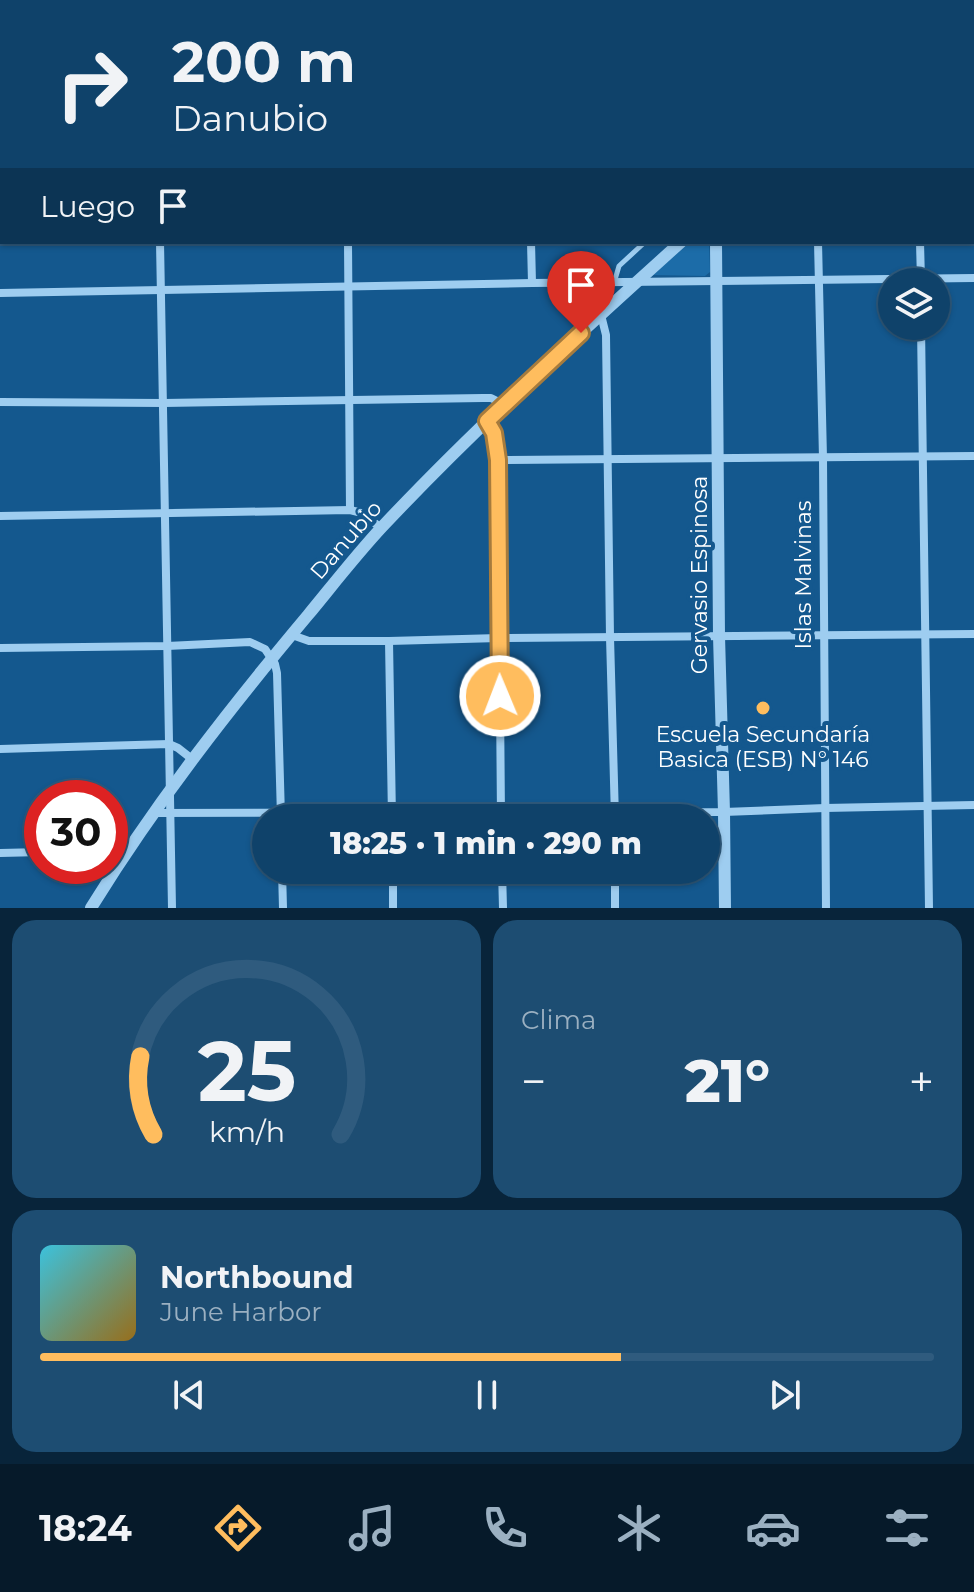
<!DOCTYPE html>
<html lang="es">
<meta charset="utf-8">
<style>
:root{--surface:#0f426a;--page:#1d4d72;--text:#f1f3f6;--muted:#9bb0c1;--line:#2f5b7e;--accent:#ffbd5e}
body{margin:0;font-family:Montserrat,sans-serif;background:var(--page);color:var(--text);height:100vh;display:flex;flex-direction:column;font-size:30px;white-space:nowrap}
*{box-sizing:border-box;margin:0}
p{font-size:26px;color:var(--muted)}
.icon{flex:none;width:44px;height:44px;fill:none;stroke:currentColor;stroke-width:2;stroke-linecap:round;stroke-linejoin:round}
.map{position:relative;height:908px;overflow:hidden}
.sheet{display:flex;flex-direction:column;gap:12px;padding:12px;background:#08243a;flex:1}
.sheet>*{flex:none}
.guide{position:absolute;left:0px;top:0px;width:974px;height:244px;box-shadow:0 2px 6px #0004,0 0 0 2px var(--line);background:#0f426a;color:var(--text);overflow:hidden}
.buttons{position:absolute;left:878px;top:268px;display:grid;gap:16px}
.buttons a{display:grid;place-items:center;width:72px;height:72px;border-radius:50%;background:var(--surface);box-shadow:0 2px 6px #0004,0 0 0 2px var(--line);font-size:40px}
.speed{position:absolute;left:24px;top:780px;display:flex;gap:16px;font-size:40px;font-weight:700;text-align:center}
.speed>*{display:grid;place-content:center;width:104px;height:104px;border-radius:50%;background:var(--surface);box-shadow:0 2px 6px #0004,0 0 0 2px var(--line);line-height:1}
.speed .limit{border:12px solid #d22;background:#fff;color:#111}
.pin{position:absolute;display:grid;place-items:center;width:68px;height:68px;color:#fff;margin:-82px -34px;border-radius:50% 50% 50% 0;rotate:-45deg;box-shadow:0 0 8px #0007}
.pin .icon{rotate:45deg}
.me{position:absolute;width:88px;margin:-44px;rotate:359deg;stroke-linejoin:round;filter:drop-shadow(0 0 6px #0008)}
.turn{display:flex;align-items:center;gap:28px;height:168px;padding:0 40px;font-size:36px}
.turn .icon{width:104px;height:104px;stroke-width:2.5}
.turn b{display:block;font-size:56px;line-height:68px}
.then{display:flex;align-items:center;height:76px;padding:0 40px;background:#0003;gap:16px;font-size:30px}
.big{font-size:60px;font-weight:800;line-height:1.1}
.sheet .tile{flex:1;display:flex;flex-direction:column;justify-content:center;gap:12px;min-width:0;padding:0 28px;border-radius:24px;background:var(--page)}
.sheet .dial{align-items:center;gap:0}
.dial svg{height:208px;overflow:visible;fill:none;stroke:var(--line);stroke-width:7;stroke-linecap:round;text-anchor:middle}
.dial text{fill:var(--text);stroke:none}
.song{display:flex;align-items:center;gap:24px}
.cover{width:96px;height:96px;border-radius:12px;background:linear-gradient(135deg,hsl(190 70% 55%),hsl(40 70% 35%))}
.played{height:8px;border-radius:4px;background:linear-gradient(90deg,var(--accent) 65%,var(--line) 65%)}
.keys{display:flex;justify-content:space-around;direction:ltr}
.heat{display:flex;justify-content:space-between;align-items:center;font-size:44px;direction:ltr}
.sheet .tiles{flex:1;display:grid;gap:12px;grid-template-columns:1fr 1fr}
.tile:last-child{grid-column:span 2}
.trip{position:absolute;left:252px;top:804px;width:468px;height:80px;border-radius:40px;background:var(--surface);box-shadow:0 2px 6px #0004,0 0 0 2px var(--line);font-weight:800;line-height:80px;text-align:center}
.tab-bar{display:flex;height:128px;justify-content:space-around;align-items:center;background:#061a2a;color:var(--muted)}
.tab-bar .icon{width:56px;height:56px}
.tab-bar .on{color:var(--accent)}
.tab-bar b{font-size:36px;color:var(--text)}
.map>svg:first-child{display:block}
.green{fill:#1c6ca8}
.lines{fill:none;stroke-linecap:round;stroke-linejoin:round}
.service{stroke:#9ecdf0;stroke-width:5}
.minor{stroke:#9ecdf0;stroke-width:8}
.tertiary{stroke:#9ecdf0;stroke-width:12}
.route-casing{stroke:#a67b3d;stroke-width:20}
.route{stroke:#ffbd5e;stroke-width:14}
.poi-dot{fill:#ffbd5e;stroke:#14588e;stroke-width:3}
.labels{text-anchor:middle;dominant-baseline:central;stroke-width:8;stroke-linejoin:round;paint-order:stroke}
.street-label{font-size:22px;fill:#fff;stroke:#14588e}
.poi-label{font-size:22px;fill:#fff;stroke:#14588e}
</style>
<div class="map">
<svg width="974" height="908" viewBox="0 0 974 908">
<rect width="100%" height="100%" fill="#14588e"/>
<!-- green -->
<polygon class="green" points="690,242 709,242 710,272 705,276 653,275"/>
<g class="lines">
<!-- service -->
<polyline class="service" points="614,283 619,266 645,242"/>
<!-- minor -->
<g class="minor">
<polyline points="159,0 159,2"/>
<polyline points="344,0 344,2"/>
<polyline points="530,0 530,2"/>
<polyline points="972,88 974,87"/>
<polyline points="0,169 2,169"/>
<polyline points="160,242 172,908"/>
<polyline points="348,242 350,510"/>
<polyline points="531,242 532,283"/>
<polyline points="818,242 823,458 826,908"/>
<polyline points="920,242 921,281"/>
<polyline points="0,293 532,283 974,278"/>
<polyline points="601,315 606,335 610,637 615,818"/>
<polyline points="921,326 929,908"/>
<polyline points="0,402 164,403 483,398 491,398 505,405"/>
<polyline points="487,421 494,433 498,460 501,818"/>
<polyline points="498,460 974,456"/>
<polyline points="0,516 350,510 362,513 381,528"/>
<polyline points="292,635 309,641 389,641 499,638 974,634"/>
<polyline points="389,641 392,818"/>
<polyline points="0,648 167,646 250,642 265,649 275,664 277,673 281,817"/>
<polyline points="0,749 169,744 178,748 192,759"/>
<polyline points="154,813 724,812 825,808 974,805"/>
<polyline points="110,852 123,857"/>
<polyline points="0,853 42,852"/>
<polyline points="282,870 283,908"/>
<polyline points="393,870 393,908"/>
<polyline points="502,870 503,908"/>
<polyline points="615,870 615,908"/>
</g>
<!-- tertiary -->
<g class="tertiary">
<polyline points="712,0 712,2"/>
<polyline points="886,2 886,0"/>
<polyline points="716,242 719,636 724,812 725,908"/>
<path d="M 91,908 C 155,804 230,708 308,615 C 332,586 356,555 382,527 C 476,427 579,334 681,242"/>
</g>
</g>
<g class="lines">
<defs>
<polyline id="route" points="500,696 498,460 494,433 487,421 581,333"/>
</defs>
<!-- route casing -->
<use href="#route" class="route-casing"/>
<!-- route -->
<use href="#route" class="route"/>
</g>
<!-- markers -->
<circle class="poi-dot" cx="763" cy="708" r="8"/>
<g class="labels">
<!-- street labels -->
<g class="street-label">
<text transform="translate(346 540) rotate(-49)">Danubio</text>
<text transform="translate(699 575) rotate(-90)">Gervasio Espinosa</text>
<text transform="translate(803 575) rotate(-90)">Islas Malvinas</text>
</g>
<!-- poi labels -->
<g class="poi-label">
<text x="763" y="734">Escuela Secundaría<tspan x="763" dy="25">Basica (ESB) N° 146</tspan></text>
</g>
</g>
</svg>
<div class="buttons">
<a><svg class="icon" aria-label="layers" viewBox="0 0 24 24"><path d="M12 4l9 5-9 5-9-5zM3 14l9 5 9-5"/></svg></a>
</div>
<div class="speed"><div class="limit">30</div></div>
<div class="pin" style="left:581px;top:333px;background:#d93025"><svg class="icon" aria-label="arrive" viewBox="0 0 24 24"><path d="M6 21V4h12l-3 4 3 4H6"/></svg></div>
<svg class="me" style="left:500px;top:696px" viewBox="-20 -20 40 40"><circle r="17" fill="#ffbd5e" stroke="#fff" stroke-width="3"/><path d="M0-11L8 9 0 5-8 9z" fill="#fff"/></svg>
<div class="trip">18:25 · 1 min · 290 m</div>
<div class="guide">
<div class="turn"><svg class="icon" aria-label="right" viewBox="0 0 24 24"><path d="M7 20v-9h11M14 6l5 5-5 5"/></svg><div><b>200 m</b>Danubio</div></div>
<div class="then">Luego<svg class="icon" aria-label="arrive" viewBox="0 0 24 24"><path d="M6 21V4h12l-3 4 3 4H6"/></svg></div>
</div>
</div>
<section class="sheet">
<div class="tiles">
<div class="tile dial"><svg viewBox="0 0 100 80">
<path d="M14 69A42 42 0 1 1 86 69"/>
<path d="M14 69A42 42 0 0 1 9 39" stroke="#ffbd5e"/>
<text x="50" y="56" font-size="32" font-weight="700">25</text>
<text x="50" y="72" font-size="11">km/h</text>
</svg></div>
<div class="tile"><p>Clima</p>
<div class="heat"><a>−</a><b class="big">21°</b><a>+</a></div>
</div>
<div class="tile">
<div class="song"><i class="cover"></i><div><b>Northbound</b><p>June Harbor</p></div></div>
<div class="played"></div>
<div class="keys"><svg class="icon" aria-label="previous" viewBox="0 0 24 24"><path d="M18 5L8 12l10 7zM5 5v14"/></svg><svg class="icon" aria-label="pause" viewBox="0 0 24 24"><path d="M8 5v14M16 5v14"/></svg><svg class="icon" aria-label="next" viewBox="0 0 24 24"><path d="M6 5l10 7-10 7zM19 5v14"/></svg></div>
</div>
</div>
</section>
<nav class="tab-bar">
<b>18:24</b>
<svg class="icon on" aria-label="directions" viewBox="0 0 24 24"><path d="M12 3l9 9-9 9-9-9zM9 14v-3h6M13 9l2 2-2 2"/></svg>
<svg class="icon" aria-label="music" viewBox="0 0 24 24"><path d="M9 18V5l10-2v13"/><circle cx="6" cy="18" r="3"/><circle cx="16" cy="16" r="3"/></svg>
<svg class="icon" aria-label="phone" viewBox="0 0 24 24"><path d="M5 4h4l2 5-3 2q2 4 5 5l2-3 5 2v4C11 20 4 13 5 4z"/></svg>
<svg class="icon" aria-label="climate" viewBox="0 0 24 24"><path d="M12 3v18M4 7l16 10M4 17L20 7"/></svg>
<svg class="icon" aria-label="car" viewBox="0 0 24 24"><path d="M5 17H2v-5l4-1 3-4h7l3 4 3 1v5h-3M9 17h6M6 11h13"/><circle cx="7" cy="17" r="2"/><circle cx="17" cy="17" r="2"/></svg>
<svg class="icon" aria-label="filters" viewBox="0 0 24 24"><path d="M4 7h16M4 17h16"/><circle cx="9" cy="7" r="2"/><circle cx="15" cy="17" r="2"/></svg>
</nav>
